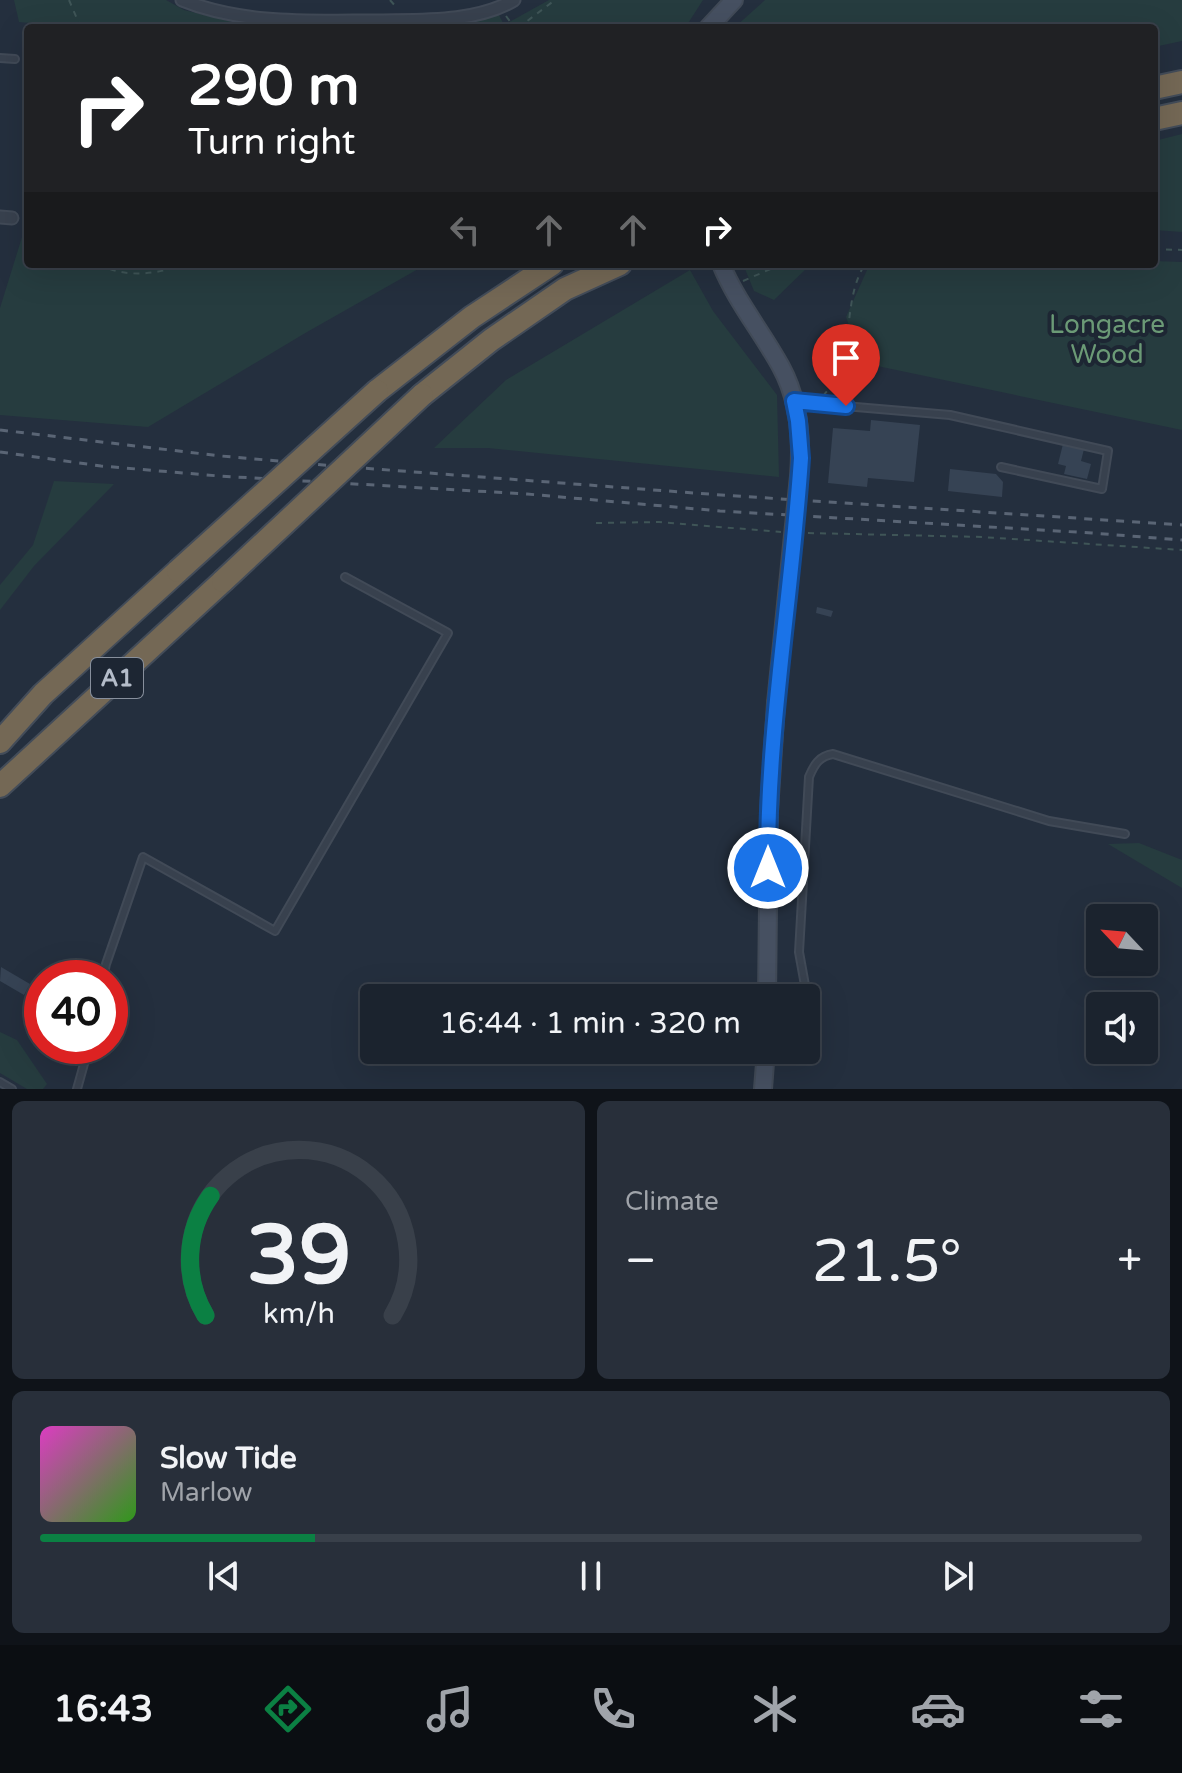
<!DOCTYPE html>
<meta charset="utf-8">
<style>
:root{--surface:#1b232e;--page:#282f3a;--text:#f1f3f6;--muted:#a0a4aa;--line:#39404a;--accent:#0b8043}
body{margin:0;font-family:"Varela Round",sans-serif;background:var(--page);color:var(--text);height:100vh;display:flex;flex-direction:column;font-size:30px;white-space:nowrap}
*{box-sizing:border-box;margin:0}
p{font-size:26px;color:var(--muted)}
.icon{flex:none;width:44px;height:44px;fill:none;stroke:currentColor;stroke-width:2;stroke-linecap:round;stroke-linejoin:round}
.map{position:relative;height:1089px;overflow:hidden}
.panel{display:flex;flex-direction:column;gap:12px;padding:12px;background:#0f1319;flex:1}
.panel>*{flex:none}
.top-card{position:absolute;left:24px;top:24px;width:1134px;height:244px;border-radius:8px;box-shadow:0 8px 32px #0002,0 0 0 2px var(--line);background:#202124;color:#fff;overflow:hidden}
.needle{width:52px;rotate:296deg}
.buttons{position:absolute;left:1086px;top:904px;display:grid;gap:16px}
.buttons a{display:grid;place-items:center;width:72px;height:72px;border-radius:8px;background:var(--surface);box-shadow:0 8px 32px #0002,0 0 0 2px var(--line);font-size:40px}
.speed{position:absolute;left:24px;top:960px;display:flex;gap:16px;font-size:40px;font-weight:700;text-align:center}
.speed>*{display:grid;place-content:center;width:104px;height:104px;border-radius:50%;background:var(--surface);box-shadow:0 8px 32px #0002,0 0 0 2px var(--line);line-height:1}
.speed .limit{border:12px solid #d22;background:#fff;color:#111}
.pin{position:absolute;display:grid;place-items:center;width:68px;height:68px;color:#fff;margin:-82px -34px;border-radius:50% 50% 50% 0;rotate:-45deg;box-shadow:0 0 8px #0007}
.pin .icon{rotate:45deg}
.me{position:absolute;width:88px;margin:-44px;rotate:0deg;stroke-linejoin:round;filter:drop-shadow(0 0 6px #0008)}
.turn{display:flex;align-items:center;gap:28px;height:168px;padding:0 32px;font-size:36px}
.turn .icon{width:104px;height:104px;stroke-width:2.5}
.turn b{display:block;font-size:56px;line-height:68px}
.lanes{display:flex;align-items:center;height:76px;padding:0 32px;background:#0003;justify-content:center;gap:40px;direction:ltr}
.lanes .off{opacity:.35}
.big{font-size:60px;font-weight:600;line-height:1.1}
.panel .widget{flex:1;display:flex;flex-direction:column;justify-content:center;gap:12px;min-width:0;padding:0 28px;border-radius:12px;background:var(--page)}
.panel .dial{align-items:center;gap:0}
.dial svg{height:208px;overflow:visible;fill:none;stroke:var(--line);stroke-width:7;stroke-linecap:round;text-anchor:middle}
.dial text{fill:var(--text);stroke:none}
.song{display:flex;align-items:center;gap:24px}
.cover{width:96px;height:96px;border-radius:12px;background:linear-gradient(135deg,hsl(310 70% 55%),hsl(110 70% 35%))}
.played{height:8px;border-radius:4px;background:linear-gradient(90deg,var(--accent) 25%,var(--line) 25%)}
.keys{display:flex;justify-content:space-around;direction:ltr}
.heat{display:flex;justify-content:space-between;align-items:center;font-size:44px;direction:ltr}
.panel .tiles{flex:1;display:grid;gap:12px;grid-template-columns:1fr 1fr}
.widget:last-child{grid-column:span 2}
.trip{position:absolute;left:360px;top:984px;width:460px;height:80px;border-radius:8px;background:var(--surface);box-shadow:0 8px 32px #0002,0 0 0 2px var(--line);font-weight:600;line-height:80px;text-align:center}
.dock{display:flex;height:128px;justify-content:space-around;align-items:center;background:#0b0e12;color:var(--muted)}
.dock .icon{width:56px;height:56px}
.dock .current{color:var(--accent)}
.dock b{font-size:36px;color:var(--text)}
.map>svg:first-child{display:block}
.green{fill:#263c3f}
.building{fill:#364354}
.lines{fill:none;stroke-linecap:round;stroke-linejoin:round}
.lane-casing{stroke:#414a57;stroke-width:10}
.street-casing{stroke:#414a57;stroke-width:15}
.secondary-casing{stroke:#414a57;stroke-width:20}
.highway-casing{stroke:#434c59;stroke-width:26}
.path{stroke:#3f5557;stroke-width:2;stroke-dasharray:6 6;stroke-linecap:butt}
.lane{stroke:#38414e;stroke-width:6}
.street{stroke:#38414e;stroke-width:11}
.secondary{stroke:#465061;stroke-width:16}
.highway{stroke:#746855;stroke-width:22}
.rail{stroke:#5a6575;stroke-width:3;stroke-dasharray:8 8;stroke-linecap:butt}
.secondary-bridge-casing{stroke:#414a57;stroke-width:20;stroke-linecap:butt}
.highway-bridge-casing{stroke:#434c59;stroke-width:26;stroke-linecap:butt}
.secondary-bridge{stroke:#465061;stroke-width:16}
.highway-bridge{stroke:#746855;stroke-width:22}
.route-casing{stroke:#114b97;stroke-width:20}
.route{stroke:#1a73e8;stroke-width:14}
.labels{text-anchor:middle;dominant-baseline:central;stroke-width:8;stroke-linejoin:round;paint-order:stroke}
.shield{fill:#1d2633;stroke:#878f9c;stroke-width:2}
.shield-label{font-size:24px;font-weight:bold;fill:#b4bcc9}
.park-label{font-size:26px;fill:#6b9a76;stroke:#1d2633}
</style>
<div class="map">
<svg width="1182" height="1089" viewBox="0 0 1182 1089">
<rect width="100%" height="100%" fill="#242f3e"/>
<!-- green -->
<g class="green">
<polygon points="14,0 166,0 184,10 233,22 274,28 38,28 40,24 19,22"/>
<polygon points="549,0 703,0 685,28 352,28 468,23 499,15 504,25"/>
<polygon points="765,0 1182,0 1182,41 1154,47 1154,28 734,28"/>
<polygon points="28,49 28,264 427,264 307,332 148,427 0,415 0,308 27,221"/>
<polygon points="1182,134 1182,232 1154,230 1154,141"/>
<polygon points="1154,261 1182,262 1182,430 863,363 846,317 867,270 872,264 1154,264"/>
<polygon points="743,264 811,264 774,300 754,291"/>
<polygon points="690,270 713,311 777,395 779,477 488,448 434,448 506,380"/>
<polygon points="54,481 114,484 34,566 0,610 0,585 33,545"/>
<polygon points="1139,843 1182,860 1182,888 1108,844"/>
<polygon points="0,1032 17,1040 47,1084 43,1089 27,1089 0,1073"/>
</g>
<!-- building -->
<g class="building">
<polygon points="871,420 920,425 914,482 868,478 867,487 828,483 833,428 870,431"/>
<polygon points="1063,444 1084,449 1081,461 1091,464 1087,479 1064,474 1066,466 1058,464"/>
<polygon points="950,469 996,474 1003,482 1002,497 948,491"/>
<polygon points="817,607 833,611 831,617 816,613"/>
<polygon points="1,967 30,984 24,995 0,981"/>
</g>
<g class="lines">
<defs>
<g id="lane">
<polyline points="0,58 15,59"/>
<polyline points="797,402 950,415 1108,451 1102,489 1001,467"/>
<polyline points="103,978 106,964 143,857 275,931 448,633 345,577"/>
<path d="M 806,1047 L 808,1045 L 812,1024 L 799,952 L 809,777 C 814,765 819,756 833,754 L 1049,821 L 1125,834"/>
<path d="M 766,1053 C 779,1055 790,1059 802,1050"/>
<polyline points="0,1082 12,1089"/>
<polyline points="77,1089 89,1046"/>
</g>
<g id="street">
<path d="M 182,0 C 243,25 312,21 376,21 C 419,20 476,23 514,0"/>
<polyline points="0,217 12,218"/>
</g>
<g id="secondary">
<polyline points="708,28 734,0"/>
<path d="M 721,264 C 736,301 762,332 781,367 C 799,400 802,439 799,476"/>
<polyline points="767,998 769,811 776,703"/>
<polyline points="763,1089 766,1050"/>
</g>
<g id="highway">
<polyline points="1154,88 1182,82"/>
<polyline points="1154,119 1182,113"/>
<polyline points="377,391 472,317 552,264"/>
<polyline points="422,395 491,340 565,289 620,264"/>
<polyline points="0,742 43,694 178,571"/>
<polyline points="0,786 223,581"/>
</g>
</defs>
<!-- lane casing -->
<use href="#lane" class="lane-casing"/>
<!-- street casing -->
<use href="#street" class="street-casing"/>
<!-- secondary casing -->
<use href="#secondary" class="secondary-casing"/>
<!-- highway casing -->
<use href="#highway" class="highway-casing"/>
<!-- path -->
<g class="path">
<polyline points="69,0 81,28"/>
<polyline points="390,0 397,8"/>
<polyline points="506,16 515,28"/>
<polyline points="518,28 555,0"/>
<polyline points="1154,249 1182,250"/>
<path d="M 99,264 C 125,279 159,274 186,264"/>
<polyline points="743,281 782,264"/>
<path d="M 823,396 C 827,391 832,386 835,381 C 854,345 843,299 865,264"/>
<polyline points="596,523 659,522 781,532"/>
<polyline points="808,533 982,537 1182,550"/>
</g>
<!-- lane -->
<use href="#lane" class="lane"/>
<!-- street -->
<use href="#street" class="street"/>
<!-- secondary -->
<use href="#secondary" class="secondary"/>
<!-- highway -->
<use href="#highway" class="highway"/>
<!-- rail -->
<g class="rail">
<polyline points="0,430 221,456 335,466 721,495 1182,525"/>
<polyline points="0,452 101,466 219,476 527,494 720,511 1092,533 1182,540"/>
</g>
<defs>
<polyline id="secondary-bridge" points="776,703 799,476"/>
<g id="highway-bridge">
<polyline points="178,571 377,391"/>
<polyline points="223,581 422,395"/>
</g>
</defs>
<!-- secondary-bridge casing -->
<use href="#secondary-bridge" class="secondary-bridge-casing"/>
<!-- highway-bridge casing -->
<use href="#highway-bridge" class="highway-bridge-casing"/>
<!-- secondary-bridge -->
<use href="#secondary-bridge" class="secondary-bridge"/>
<!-- highway-bridge -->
<use href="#highway-bridge" class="highway-bridge"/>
</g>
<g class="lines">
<defs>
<path id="route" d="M 768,868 C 767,730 792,595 801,458 L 798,421 L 794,401 L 846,406"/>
</defs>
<!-- route casing -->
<use href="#route" class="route-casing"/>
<!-- route -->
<use href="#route" class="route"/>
</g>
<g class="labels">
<!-- shield labels -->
<rect class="shield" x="91" y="658" width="52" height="40" rx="6"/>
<g class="shield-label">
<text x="117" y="678">A1</text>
</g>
<!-- park labels -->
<g class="park-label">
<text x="1107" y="324">Longacre<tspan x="1107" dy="30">Wood</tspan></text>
</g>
</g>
</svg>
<div class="buttons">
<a><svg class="needle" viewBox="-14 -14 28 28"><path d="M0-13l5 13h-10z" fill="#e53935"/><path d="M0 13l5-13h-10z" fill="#a0a4aa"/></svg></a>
<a><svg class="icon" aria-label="sound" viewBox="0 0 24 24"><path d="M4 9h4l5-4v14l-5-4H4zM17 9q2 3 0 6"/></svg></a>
</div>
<div class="speed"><div class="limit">40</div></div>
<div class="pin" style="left:846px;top:406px;background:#d93025"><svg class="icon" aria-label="arrive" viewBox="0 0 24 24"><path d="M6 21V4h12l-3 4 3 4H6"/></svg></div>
<svg class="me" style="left:768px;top:868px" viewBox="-20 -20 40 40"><circle r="17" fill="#1a73e8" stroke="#fff" stroke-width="3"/><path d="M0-11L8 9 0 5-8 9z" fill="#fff"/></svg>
<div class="trip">16:44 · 1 min · 320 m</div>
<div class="top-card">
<div class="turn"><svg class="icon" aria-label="right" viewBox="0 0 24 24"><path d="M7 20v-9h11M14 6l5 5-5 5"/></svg><div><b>290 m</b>Turn right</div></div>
<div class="lanes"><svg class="icon off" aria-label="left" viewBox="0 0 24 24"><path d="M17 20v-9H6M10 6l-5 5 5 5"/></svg><svg class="icon off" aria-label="ahead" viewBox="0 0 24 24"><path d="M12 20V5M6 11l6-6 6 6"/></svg><svg class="icon off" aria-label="ahead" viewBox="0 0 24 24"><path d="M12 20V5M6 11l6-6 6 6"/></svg><svg class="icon" aria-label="right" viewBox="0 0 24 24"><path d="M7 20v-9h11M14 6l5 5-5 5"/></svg></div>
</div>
</div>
<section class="panel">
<div class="tiles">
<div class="widget dial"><svg viewBox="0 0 100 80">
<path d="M14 69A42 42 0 1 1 86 69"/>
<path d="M14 69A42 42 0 0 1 16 23" stroke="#0b8043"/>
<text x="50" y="56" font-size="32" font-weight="700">39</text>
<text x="50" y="72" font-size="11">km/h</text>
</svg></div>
<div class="widget"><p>Climate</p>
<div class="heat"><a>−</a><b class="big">21.5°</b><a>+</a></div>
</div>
<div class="widget">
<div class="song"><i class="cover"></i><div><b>Slow Tide</b><p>Marlow</p></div></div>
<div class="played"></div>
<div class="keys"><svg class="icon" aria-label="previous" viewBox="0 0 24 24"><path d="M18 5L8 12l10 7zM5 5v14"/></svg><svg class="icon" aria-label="pause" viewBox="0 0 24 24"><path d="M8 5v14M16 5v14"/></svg><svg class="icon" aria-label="next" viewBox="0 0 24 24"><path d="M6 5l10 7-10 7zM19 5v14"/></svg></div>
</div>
</div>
</section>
<nav class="dock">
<b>16:43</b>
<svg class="icon current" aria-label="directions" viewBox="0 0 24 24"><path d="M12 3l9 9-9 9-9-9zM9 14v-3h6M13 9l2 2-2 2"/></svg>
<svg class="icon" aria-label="music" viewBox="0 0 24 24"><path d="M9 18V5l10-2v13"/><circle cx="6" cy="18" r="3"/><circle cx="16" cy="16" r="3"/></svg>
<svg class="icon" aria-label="phone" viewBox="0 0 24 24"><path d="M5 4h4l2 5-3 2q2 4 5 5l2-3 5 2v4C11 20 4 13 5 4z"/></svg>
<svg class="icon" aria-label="climate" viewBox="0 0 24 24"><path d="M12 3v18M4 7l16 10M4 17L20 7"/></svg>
<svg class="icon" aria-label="car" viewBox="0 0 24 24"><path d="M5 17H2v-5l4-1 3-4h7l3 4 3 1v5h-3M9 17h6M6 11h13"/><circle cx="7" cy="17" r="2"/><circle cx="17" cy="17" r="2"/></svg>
<svg class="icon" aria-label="filters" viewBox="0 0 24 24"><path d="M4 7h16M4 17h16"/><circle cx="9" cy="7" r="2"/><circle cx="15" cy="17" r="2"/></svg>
</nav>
